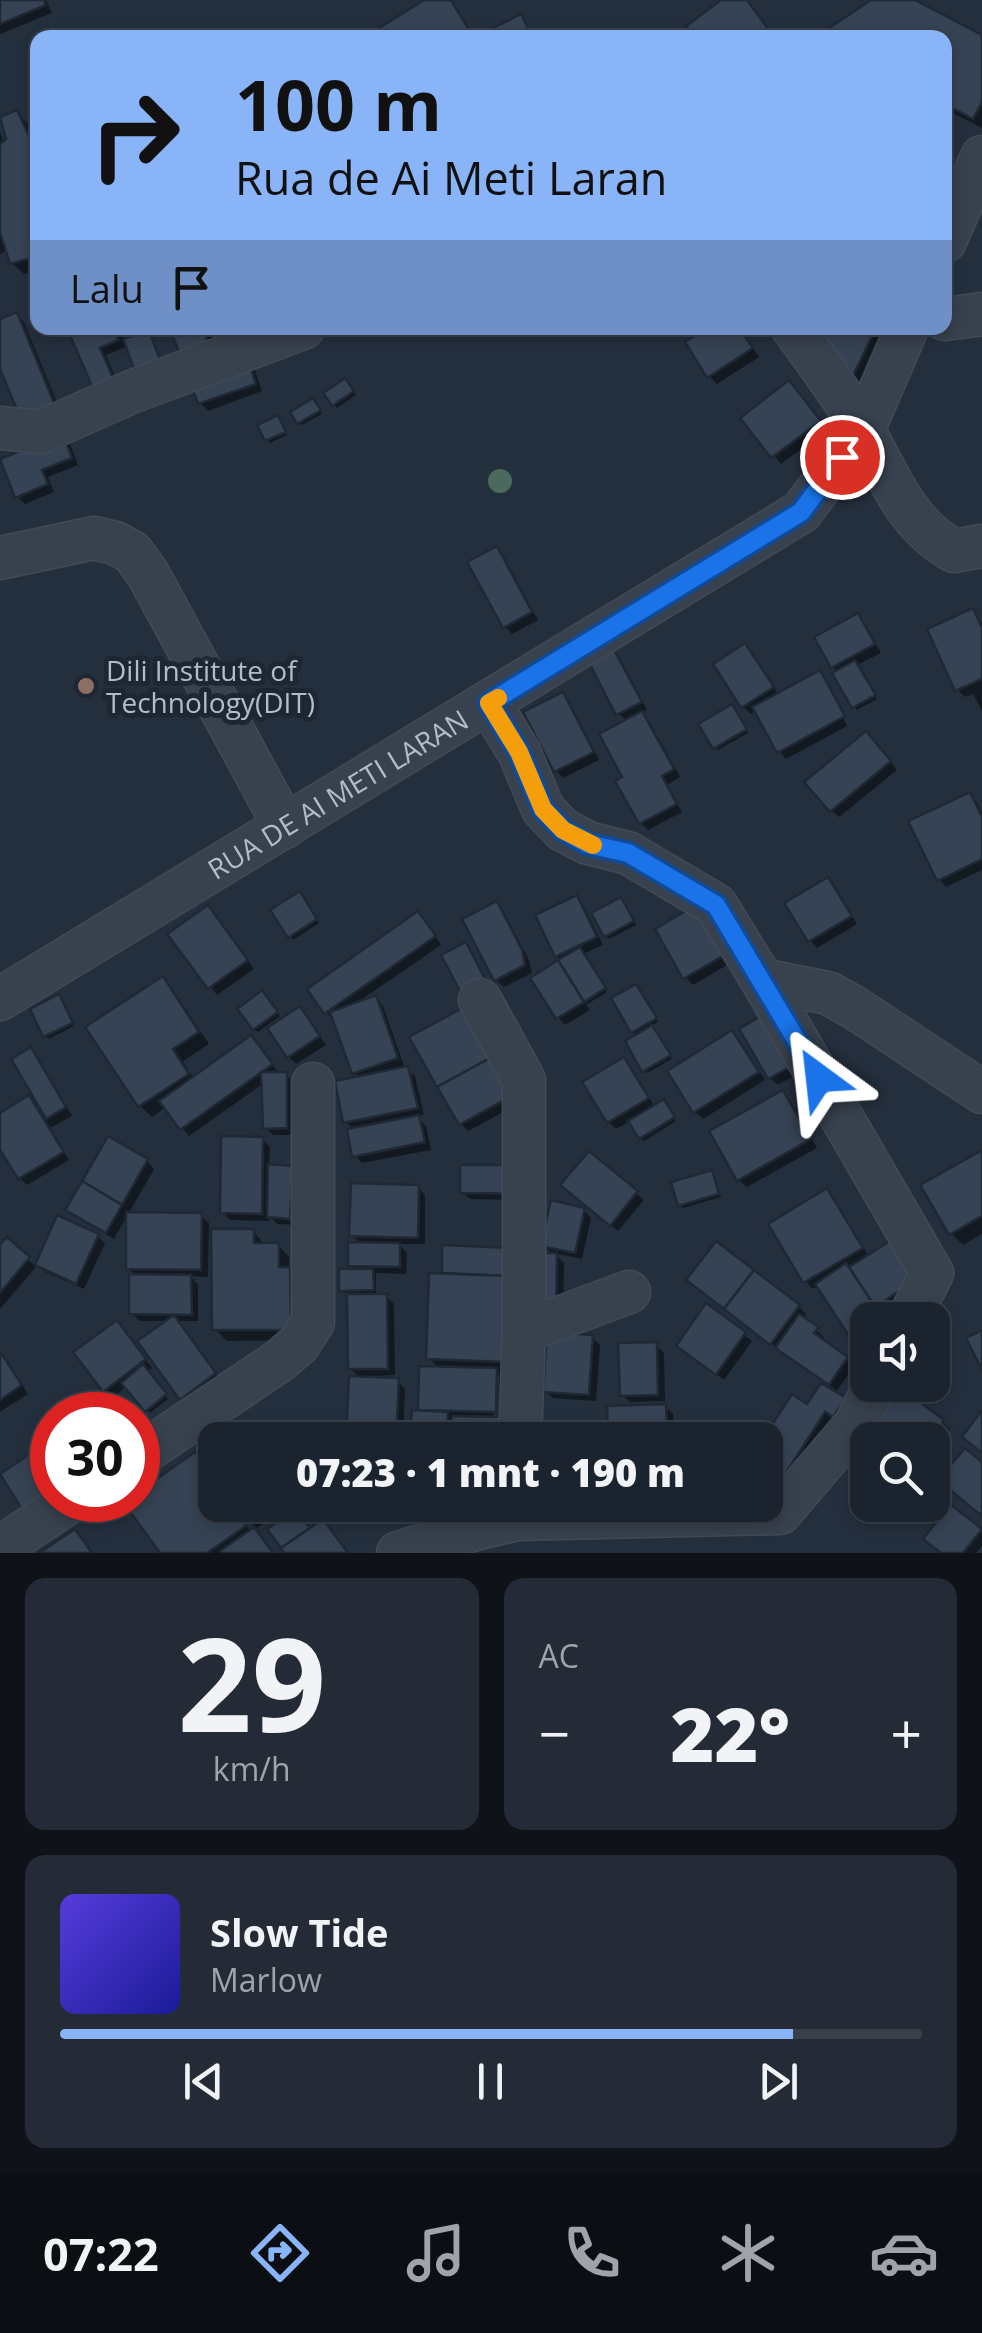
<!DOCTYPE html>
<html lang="id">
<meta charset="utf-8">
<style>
:root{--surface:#1b232e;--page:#242b36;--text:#f1f3f6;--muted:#a0a4aa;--line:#39404a;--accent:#8ab4f8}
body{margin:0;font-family:"Open Sans",sans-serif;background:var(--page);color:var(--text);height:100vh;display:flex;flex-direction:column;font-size:38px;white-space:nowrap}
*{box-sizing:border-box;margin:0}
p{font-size:32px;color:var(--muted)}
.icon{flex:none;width:55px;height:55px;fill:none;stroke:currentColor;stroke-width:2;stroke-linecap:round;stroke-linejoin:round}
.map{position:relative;height:1553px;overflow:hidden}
.side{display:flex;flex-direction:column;gap:25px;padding:25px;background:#0f1319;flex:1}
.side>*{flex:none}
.hud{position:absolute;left:30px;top:30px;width:922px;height:305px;border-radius:20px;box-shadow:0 5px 15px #0003,0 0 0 2px var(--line);background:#8ab4f8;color:#111;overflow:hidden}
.buttons{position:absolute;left:850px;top:1302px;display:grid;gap:20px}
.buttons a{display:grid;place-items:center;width:100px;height:100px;border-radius:20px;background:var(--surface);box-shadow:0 5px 15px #0003,0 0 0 2px var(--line);font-size:50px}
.speed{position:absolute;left:30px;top:1392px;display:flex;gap:20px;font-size:50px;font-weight:700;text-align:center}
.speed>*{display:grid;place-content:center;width:130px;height:130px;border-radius:50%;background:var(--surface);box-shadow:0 5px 15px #0003,0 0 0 2px var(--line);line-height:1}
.speed .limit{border:15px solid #d22;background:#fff;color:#111}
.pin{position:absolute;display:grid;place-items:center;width:85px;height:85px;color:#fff;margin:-42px;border:5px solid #fff;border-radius:50%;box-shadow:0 2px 10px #0007}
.me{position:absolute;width:110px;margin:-55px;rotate:330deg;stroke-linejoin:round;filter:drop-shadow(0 0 8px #0008)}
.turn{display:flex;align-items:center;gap:35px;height:210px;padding:0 40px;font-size:45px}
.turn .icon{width:130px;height:130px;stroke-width:2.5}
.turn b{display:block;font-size:70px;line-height:85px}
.then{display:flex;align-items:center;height:95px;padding:0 40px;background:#0003;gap:20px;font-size:38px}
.big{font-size:75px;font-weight:800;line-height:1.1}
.side .card{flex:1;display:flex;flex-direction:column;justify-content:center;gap:15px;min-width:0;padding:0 35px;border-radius:20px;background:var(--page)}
.side .dial{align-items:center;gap:0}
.dial b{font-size:130px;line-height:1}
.song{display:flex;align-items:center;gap:30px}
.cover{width:120px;height:120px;border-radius:15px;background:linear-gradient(135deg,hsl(250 70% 55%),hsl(240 70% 35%))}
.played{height:10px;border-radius:5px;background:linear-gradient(90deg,var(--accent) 85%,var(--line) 85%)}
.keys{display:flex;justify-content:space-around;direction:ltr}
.heat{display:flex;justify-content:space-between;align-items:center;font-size:55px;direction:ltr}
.side .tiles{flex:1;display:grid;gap:25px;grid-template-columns:1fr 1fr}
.card:last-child{grid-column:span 2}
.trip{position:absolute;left:198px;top:1422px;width:585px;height:100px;border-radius:20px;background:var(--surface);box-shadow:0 5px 15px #0003,0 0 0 2px var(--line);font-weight:800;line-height:100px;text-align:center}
.tabs{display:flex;height:160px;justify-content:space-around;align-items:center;background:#0b0e12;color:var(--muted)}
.tabs .icon{width:70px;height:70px}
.tabs .current{color:var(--accent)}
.tabs b{font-size:45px;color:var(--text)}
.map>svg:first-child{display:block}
.shadow{fill:#0007;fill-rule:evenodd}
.building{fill:#364354;stroke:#1f2835;stroke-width:2.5}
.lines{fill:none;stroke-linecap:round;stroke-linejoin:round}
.minor-casing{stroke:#414a57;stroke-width:45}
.minor{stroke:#38414e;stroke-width:42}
.tree{fill:#4b6a5d}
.route-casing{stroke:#114b97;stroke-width:25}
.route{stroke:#1a73e8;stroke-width:18}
.slow{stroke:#f59e0b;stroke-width:18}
.education-dot{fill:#8d6e63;stroke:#1d2633;stroke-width:4}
.labels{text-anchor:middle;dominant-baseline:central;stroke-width:10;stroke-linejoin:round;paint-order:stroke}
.poi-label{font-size:28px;fill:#b4bcc9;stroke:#1d2633;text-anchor:start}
.street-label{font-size:28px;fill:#b4bcc9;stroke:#1d2633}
</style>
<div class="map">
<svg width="982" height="1553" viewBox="0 0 982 1553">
<rect width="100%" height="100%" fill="#242f3e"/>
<!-- shadow -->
<g class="shadow">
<polygon points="0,0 46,0 52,13 0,34"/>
<polygon points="429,0 451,0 474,38 388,38"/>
<polygon points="876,0 910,0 982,38 982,128 945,109 945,38"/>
<polygon points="16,113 28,124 38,145 38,270 24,274 12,263 8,250 0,254 0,132 4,144 9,140"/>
<polygon points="17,315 24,322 62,415 0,363 0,321"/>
<polygon points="69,328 128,328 124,329 128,340 148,333 165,374 128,346 106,355 121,390 96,389"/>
<polygon points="172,328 281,328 249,337 240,328 248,350 184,358"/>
<polygon points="377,328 401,328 382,336"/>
<polygon points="711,328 739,328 759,357 717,384 709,376 688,342"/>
<polygon points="819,328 898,328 867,392 853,378"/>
<polygon points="254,368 262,391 208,411 200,403"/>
<polygon points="348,384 356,395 337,408 327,394"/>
<polygon points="797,391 827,430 781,464 744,418"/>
<polygon points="316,404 322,414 302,425 299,422"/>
<polygon points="280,421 287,435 270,443 267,440"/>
<polygon points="62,437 70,444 78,465 48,477 54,492 25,504 17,496"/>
<polygon points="496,549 504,557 538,620 512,634 505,626"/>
<polygon points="972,611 982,623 982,711 973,694 965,697 958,690"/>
<polygon points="858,616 865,623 881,653 857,665 877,699 857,710 838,672 833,667"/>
<polygon points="745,647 752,654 779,695 820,674 825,679 822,679 847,726 786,759 779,751 757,711 751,714 743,707 716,665"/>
<polygon points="612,651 620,658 647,710 641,713 649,721 680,777 667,785 682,812 648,830 641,823 626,778 627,722 618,713"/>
<polygon points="563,695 570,703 599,760 563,778 556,770"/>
<polygon points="734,710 748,733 718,750 715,747"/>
<polygon points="873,741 897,770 839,817 831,810"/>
<polygon points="969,795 977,802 982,813 982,870 946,887 939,879"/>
<polygon points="828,880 835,888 857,924 817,948 810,940"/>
<polygon points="303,898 319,923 293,940 274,911"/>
<polygon points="576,898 584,906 603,945 583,954 607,992 586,1005 590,1010 565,1025 558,1017 562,961 557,956"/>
<polygon points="624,903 636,925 609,939 606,936"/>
<polygon points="496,905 504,912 529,960 532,973 504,987 496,980"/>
<polygon points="699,906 734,961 693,985 685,977"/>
<polygon points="215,916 254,969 217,995 171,935"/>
<polygon points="425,921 441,945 358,1002 375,998 383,1006 405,1069 415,1076 424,1115 416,1116 426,1126 431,1150 362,1163 354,1155 354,1130 346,1122 360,1078 355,1073 334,1020 326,1012"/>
<polygon points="162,980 174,991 209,1044 183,1061 194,1079 259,1046 280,1075 286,1075 293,1082 294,1135 273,1135 265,1127 264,1083 189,1136 165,1108 152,1117 140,1106 88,1028"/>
<polygon points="639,990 658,1022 650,1026 672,1059 647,1073 644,1070 638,1036 633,1031"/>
<polygon points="265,997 280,1016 258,1032 254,1029"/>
<polygon points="62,1001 74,1026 49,1039 45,1036"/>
<polygon points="300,1009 326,1045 296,1064 289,1057"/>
<polygon points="742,1030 804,1070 778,1085 770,1078"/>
<polygon points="732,1033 740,1040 765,1080 703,1119 695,1111"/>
<polygon points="413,1038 520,1103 468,1131 461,1124"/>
<polygon points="31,1050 38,1058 72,1116 50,1128 69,1160 27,1185 20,1178 0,1145 0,1116 29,1098 43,1112"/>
<polygon points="624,1061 631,1068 655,1107 666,1106 676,1121 644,1141 630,1121 616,1129 609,1122"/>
<polygon points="783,1093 790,1101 817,1148 747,1187 739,1180"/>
<polygon points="109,1139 147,1161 154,1169 114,1239 76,1217 68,1210"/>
<polygon points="262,1139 270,1147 269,1167 292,1168 297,1225 277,1224 269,1216 269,1221 230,1220 222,1212"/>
<polygon points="982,1153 982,1234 963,1245 951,1233"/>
<polygon points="589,1155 644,1200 618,1231 571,1192"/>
<polygon points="462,1167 525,1200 470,1199 462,1192"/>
<polygon points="711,1173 715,1176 721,1197 683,1208 680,1205"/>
<polygon points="418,1187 425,1195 425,1244 398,1244 407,1253 406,1274 376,1273 376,1296 386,1296 394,1304 395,1375 376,1376 376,1380 398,1381 405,1389 403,1440 349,1440 361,1379 350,1368 349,1293 344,1293 341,1289 357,1271 350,1265 361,1244 352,1235"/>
<polygon points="826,1191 834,1199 869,1257 921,1288 881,1315 884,1320 868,1320 868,1345 863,1348 855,1340 819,1285 813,1289 805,1281"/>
<polygon points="584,1210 591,1218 582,1259 554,1253 564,1263 563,1318 541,1317 554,1256 543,1245"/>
<polygon points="201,1216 209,1223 208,1277 190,1276 198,1285 198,1321 176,1321 222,1382 189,1406 182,1398 169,1321 139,1321 132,1313 137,1277 128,1268"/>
<polygon points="253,1231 265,1245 278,1245 289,1257 289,1270 301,1281 302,1340 227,1341 215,1329"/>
<polygon points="97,1236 105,1243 84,1289 45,1272 38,1265"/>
<polygon points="7,1241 36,1267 0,1309 0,1249"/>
<polygon points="716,1244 799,1307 806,1314 803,1319 824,1337 821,1341 854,1366 835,1394 852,1408 783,1496 765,1484 765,1441 834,1389 696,1288"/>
<path d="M 511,1250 L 518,1440 L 413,1440 L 421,1413 L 422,1368 L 440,1369 L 429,1358 L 448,1276 L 444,1272 ZM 494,1374 L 499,1374 L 498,1424 L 493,1424 Z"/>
<polygon points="706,1307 752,1341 724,1380 686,1353"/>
<polygon points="124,1330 152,1368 146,1372 168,1399 150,1413 127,1386 112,1398 105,1390"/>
<polygon points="592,1337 600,1345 596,1401 553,1398 545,1391"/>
<polygon points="656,1345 664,1353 665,1401 630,1402 622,1395"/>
<polygon points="0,1351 28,1394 0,1412"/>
<polygon points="665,1406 673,1414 674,1433 657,1434 657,1440 611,1440"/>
<polygon points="942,1422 950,1429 932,1452 932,1440 910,1440"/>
<polygon points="215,1453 215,1471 207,1459"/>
<path d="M 194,1455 L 215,1480 L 215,1505 L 290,1505 L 254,1530 L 273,1553 L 163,1553 L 127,1502 L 138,1500 L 138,1495 ZM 242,1514 L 257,1528 L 251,1532 L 240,1516 Z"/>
<polygon points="449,1505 517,1505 457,1516 449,1508"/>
<polygon points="950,1507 982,1532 982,1546 976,1553 942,1553"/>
</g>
<!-- building -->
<g class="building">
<polygon points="0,0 44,0 46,5 0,24"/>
<polygon points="424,0 451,0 469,30 456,38 385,38 379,28"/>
<polygon points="721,0 747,0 775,38 695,38 686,26"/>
<polygon points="871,0 915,0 982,35 982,102 973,119 945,104 945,38 814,38"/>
<polygon points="521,14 533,38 490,38 487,31"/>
<polygon points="17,110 38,155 38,256 10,264 0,232 0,144 6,139 0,117"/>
<polygon points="17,312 56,408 22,422 0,369 0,319"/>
<polygon points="67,328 120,328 123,334 117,337 119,340 100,348 115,382 94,391"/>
<polygon points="169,328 202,328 211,348 182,359"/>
<polygon points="706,328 739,328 753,348 707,378 685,342"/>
<polygon points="817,328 876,328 851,380"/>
<polygon points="149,330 164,371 138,380 123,339"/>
<polygon points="247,357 256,384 198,404 188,378"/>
<polygon points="345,378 354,391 332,406 323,393"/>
<polygon points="789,380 821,421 771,458 740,418"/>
<polygon points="313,398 321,410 297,424 290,412"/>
<polygon points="278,415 286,432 265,441 257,425"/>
<polygon points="63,434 72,458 42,470 48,484 15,498 0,459"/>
<polygon points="497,546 532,612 503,628 467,562"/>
<polygon points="973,608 982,628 982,679 955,691 927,629"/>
<polygon points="858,613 875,644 831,668 814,637"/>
<polygon points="745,643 774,687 741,708 713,664"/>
<polygon points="613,648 642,702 616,715 588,661"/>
<polygon points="855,660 876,695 852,708 832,673"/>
<polygon points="820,670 845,716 777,753 752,707"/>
<polygon points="563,692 594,752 554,772 523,712"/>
<polygon points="732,704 747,729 713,749 698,724"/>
<polygon points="642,711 674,769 662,776 677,804 639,824 615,781 622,777 599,734"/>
<polygon points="866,731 891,761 830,812 804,782"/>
<polygon points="970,792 982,817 982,859 937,881 908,821"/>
<polygon points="828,877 852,916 808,942 784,903"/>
<polygon points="300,891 317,919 288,938 270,910"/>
<polygon points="577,895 597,937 555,957 535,915"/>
<polygon points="621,897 634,921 604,937 591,913"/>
<polygon points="497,901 522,950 525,965 494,981 462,919"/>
<polygon points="699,903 728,953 683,979 655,929"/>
<polygon points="208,905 248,960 208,989 167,934"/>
<polygon points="418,911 436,936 324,1014 307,989"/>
<polygon points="466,942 485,979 460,991 441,955"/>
<polygon points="580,947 606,988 584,1002 558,960"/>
<polygon points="558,960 584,1002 556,1019 530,978"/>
<polygon points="163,976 199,1032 173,1049 189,1074 138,1107 85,1027"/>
<polygon points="636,984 657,1018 631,1033 611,998"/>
<polygon points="262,990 278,1012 253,1030 237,1009"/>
<polygon points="59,994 73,1023 43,1037 30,1009"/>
<polygon points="376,995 398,1058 352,1074 330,1012"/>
<polygon points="300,1006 320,1036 287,1058 267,1028"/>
<polygon points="466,1006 494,1056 437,1087 409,1037"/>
<polygon points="769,1011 799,1062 768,1079 739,1029"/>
<polygon points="652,1025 671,1055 642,1072 625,1041"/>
<polygon points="732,1030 759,1072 693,1113 667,1071"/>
<polygon points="251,1035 273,1064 180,1130 159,1101"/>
<polygon points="31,1047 66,1107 46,1119 11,1059"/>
<polygon points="494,1056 515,1094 459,1125 437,1087"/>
<polygon points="624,1057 649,1098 607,1123 582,1082"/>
<polygon points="408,1066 418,1108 343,1123 335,1081"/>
<polygon points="261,1072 287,1072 287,1128 263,1129"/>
<polygon points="783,1090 811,1139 737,1181 709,1131"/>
<polygon points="29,1095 64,1152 18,1179 0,1150 0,1113"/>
<polygon points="664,1099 675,1117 639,1139 628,1121"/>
<polygon points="419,1115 425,1142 352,1157 347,1129"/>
<polygon points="108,1136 148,1159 122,1205 82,1181"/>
<polygon points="221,1136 263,1137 262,1214 220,1213"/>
<polygon points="982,1150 982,1216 949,1235 920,1185"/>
<polygon points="589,1151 638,1191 610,1226 560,1185"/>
<polygon points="268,1164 293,1166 290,1219 267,1217"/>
<polygon points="460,1165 518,1165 518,1194 460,1193"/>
<polygon points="712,1170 719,1194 678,1206 671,1182"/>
<polygon points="82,1181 122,1205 106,1233 65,1210"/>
<polygon points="351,1183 419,1185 418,1238 349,1236"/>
<polygon points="827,1188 863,1248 803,1283 768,1224"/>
<polygon points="551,1200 585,1208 575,1253 540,1246"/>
<polygon points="126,1212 202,1213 201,1270 126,1269"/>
<polygon points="57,1215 99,1234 76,1284 35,1265"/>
<polygon points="211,1229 254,1229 254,1243 279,1243 279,1267 290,1267 291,1330 212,1330"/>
<polygon points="7,1237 30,1257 0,1293 0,1245"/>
<polygon points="716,1241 754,1270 724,1309 686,1280"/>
<polygon points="890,1241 916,1280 875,1307 849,1267"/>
<polygon points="348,1242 400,1243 400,1267 348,1266"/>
<polygon points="442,1245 512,1248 511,1276 442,1273"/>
<polygon points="531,1253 557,1253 556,1311 531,1311"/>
<polygon points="846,1263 884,1320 868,1320 868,1333 853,1342 815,1284"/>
<polygon points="339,1269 373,1269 374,1290 339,1291"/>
<polygon points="754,1270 800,1305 770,1345 724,1309"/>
<polygon points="429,1273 511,1276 508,1362 426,1359"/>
<polygon points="129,1274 191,1275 192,1315 129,1314"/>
<polygon points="347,1294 387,1294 388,1369 348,1369"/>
<polygon points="706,1303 746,1332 716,1375 676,1346"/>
<polygon points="799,1314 819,1327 814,1333 848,1357 829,1385 775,1348"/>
<polygon points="174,1315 216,1373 180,1400 137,1341"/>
<polygon points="117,1320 146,1359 103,1392 73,1352"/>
<polygon points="982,1330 982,1370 966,1338"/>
<polygon points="547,1332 593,1335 589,1395 543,1392"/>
<polygon points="657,1342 658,1395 620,1396 618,1343"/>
<polygon points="0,1351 22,1385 0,1400"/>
<polygon points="143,1364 167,1394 145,1412 121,1383"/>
<polygon points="419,1366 497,1368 496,1412 418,1410"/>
<polygon points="349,1376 399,1378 396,1440 346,1440"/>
<polygon points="821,1383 846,1398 833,1417 825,1412 775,1490 765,1484 765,1440 762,1440 792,1394 807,1404"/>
<polygon points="897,1385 944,1420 929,1440 909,1440 874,1414"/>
<polygon points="666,1404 667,1427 651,1428 651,1440 608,1440 607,1406"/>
<polygon points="412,1410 448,1412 447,1440 410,1440"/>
<polygon points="982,1410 982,1453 962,1437"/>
<polygon points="452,1416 512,1417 512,1440 451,1440"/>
<polygon points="599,1432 600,1440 553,1440 552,1437"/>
<polygon points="52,1439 52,1499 26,1516 0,1474"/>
<polygon points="965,1448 982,1462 982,1516 938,1480"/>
<polygon points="195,1452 215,1481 215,1505 232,1505 246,1526 207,1553 160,1553 123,1502 138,1500 138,1492"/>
<polygon points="950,1504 982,1529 963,1553 941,1553 923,1539"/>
<polygon points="235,1505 272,1505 247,1522"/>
<polygon points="297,1508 310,1528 281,1548 267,1529"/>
<polygon points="323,1519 348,1553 284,1553 281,1548"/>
<polygon points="254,1527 273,1553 221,1553 220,1551"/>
<polygon points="75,1529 92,1553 39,1553"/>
</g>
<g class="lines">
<defs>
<g id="minor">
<polyline points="945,241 982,157"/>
<polyline points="945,319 982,314"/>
<path d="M 793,328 C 815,359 839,390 859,423 C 888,471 902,522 954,551 L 982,546"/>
<polyline points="0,428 41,432 131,392 303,328"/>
<polyline points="0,558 94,538 115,543 132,552 148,574 285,827"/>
<polyline points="489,703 519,752 543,809 563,830 588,843 628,853 716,905 762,980 932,1273 908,1320"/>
<polyline points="762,980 828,993 855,1008 982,1092"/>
<path id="s1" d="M 0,999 L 801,512 L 863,430 L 907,328"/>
<polyline points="480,1000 524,1080 524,1331 520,1440"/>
<polyline points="524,1331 629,1292"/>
<polyline points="138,1456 279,1361 299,1344 313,1322 313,1084"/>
<polyline points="1,1547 72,1500"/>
<polyline points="398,1553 475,1529 517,1519 780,1513 856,1424 875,1385"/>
</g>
</defs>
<!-- minor casing -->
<use href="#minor" class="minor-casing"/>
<!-- minor -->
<use href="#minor" class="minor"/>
</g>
<!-- trees -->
<circle class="tree" cx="500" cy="481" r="12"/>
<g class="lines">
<defs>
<polyline id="route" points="819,1078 716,905 628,853 588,844 563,830 543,809 519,752 489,703 801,512 842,457"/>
</defs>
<!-- route casing -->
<use href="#route" class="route-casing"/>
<!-- route -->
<use href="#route" class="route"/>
<!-- slow -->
<polyline class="slow" points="498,698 489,703 519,752 543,809 563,830 593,845"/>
</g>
<!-- markers -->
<circle class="education-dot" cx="86" cy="686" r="10"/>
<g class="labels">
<!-- poi labels -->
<g class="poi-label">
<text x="106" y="670">Dili Institute of<tspan x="106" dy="32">Technology(DIT)</tspan></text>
</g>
<!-- street labels -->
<g class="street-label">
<text stroke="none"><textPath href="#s1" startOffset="395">RUA DE AI METI LARAN</textPath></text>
</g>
</g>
</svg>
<div class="buttons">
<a><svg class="icon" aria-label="sound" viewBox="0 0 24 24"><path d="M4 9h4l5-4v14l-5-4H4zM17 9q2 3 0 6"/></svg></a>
<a><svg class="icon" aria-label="search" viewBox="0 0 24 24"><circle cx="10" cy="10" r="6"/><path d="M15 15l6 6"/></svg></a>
</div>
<div class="speed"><div class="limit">30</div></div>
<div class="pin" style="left:842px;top:457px;background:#d93025"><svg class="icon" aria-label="arrive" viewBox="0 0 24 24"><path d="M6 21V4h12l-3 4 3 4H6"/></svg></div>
<svg class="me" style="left:819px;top:1078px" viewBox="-20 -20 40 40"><path d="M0-17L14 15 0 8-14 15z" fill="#1a73e8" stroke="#fff" stroke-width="4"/></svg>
<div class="trip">07:23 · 1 mnt · 190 m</div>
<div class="hud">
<div class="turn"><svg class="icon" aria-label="right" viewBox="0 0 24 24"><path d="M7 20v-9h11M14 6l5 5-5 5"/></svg><div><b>100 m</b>Rua de Ai Meti Laran</div></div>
<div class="then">Lalu<svg class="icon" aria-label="arrive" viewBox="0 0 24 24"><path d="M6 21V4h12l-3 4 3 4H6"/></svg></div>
</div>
</div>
<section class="side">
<div class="tiles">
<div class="card dial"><b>29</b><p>km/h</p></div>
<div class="card"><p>AC</p>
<div class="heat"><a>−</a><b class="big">22°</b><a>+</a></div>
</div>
<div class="card">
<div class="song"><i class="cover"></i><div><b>Slow Tide</b><p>Marlow</p></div></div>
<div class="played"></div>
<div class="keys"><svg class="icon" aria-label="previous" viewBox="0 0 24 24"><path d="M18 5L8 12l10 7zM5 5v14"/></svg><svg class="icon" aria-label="pause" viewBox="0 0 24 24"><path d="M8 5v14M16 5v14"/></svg><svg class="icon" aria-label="next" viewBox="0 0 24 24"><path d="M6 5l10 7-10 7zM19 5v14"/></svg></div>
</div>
</div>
</section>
<nav class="tabs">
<b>07:22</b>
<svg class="icon current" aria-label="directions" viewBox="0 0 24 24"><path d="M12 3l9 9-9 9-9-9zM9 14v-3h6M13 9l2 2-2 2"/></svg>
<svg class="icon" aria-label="music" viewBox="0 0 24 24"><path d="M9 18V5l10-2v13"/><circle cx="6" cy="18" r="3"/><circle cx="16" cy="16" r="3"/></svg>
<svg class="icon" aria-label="phone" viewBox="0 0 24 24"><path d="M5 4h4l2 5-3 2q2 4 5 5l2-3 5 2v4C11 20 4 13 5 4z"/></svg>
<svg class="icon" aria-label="climate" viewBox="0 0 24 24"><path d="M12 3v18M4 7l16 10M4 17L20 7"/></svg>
<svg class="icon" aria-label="car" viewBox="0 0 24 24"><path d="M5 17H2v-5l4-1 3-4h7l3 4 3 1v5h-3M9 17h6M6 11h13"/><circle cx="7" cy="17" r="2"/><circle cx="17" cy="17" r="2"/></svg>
</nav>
